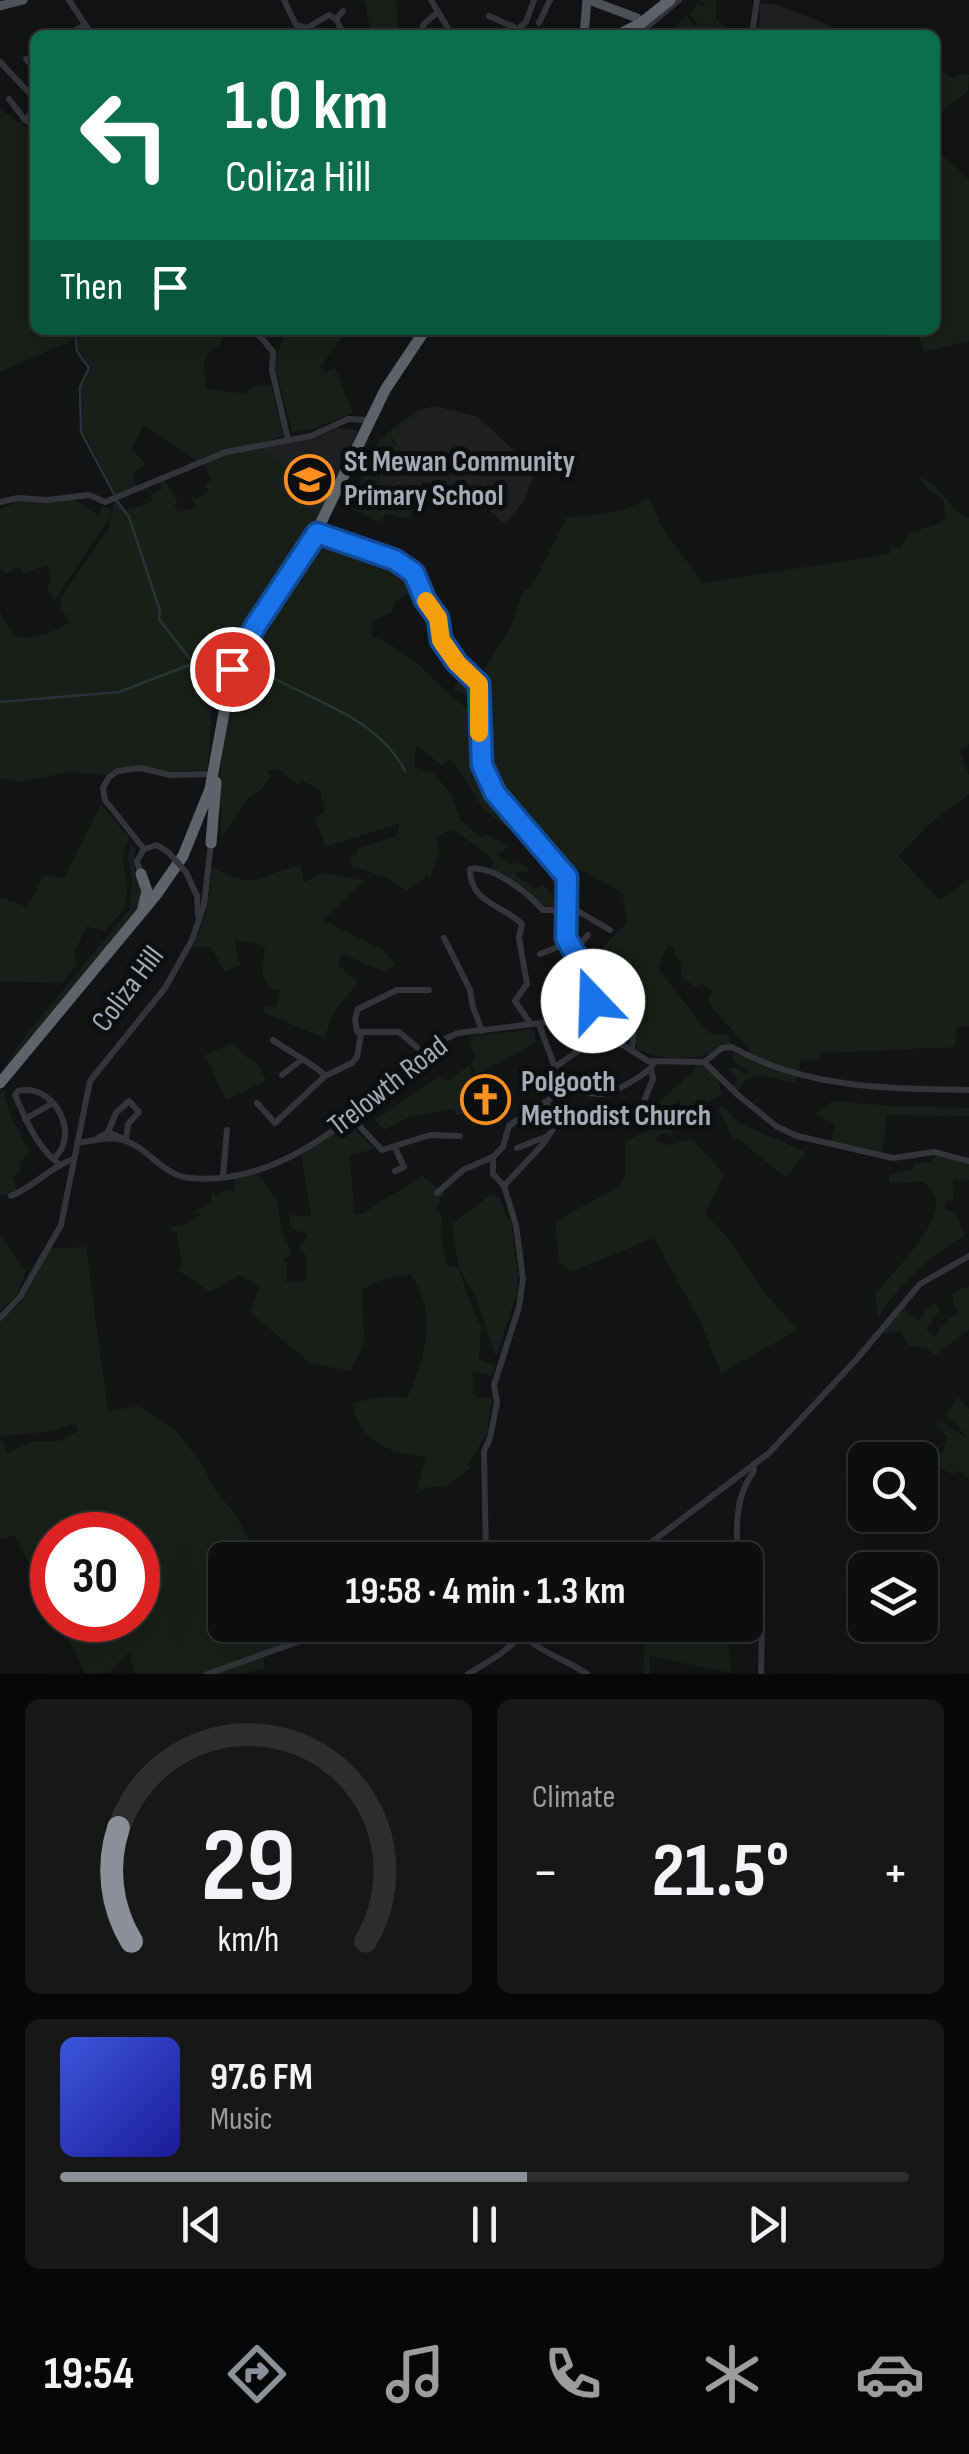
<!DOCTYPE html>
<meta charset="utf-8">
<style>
:root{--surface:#0e0e0f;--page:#171718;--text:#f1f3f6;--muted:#9b9c9e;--line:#2e2e2f;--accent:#8c9099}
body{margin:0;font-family:"Sofia Sans Condensed",sans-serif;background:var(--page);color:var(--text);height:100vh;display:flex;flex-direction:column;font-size:38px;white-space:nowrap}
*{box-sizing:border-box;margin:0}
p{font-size:32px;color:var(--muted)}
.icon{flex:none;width:55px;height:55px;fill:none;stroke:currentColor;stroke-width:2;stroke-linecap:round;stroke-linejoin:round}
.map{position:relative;height:1674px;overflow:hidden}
.sheet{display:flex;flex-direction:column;gap:25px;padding:25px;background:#080808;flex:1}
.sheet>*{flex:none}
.hud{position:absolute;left:30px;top:30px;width:910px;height:305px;border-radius:15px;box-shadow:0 10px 40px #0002,0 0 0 2px var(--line);background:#0b6e4f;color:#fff;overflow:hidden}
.tools{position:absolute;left:848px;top:1442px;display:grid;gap:20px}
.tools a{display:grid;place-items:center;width:90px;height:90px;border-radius:15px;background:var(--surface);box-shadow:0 10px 40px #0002,0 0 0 2px var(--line);font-size:50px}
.speed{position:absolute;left:30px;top:1512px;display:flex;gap:20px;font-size:50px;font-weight:700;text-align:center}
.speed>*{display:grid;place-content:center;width:130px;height:130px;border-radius:50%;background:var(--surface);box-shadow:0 10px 40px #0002,0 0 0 2px var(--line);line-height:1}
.speed .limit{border:15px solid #d22;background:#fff;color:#111}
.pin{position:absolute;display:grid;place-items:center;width:85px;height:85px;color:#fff;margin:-42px;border:5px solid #fff;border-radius:50%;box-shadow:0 2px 10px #0007}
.me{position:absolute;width:110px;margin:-55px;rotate:339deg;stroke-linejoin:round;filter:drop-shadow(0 0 8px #0008)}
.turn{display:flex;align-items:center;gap:35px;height:210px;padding:0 30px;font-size:45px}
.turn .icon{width:130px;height:130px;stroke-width:2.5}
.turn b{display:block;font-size:70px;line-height:85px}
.then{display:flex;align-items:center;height:95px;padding:0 30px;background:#0003;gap:20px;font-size:38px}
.big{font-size:75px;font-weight:700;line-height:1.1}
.sheet .widget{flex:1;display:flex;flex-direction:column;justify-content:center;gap:15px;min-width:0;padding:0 35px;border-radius:15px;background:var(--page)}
.sheet .dial{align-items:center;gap:0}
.dial svg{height:260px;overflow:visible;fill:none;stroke:var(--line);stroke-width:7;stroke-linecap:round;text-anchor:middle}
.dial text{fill:var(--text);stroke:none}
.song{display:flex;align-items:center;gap:30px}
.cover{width:120px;height:120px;border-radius:15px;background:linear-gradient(135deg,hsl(230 70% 55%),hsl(240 70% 35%))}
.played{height:10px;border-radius:5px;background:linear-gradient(90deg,var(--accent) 55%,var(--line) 55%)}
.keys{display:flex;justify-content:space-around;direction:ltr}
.heat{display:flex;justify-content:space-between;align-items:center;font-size:55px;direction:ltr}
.sheet .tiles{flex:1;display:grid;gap:25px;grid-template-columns:1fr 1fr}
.widget:last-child{grid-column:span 2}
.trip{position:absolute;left:208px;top:1542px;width:555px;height:100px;border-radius:15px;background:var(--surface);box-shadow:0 10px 40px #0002,0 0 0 2px var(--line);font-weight:700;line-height:100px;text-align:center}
.dock{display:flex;height:160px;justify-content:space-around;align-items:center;background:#060606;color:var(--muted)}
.dock .icon{width:70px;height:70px}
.dock .active{color:var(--accent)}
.dock b{font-size:45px;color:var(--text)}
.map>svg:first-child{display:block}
.built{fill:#1e1f21}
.green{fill:#181f18}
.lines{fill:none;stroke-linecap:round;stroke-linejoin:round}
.stream{stroke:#283439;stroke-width:2.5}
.minor{stroke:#33353a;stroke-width:6}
.major{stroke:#4f5359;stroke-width:9}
.highway{stroke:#5f646b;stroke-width:11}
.minor-bridge{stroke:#33353a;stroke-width:6}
.route-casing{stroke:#114b97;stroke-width:25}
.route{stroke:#1a73e8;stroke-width:18}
.slow{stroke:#f59e0b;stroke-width:18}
.labels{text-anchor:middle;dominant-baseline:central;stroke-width:10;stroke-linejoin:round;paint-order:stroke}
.poi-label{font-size:30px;font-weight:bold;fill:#a3acb6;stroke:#0d0e0f;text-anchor:start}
.street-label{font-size:30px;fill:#a3acb6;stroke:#0d0e0f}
</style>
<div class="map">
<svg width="969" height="1674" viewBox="0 0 969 1674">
<rect width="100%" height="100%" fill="#121314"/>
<!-- built -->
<g class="built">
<polygon points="760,3 777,5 830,25 835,35 755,35 759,25"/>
<polygon points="434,406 478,417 517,453 537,465 525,499 505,525 473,494 422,482 416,502 374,499 385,453 396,445 390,433 421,410"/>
<polygon points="338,428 357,430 357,432 350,455 319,516 274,488 260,447 313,439"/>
</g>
<!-- green -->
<g class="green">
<polygon points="364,0 396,0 399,34 372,35"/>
<polygon points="699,0 716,0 716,19 719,20 719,25 726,25 727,30 733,30 733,35 683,35 677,32 677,25 687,16 695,27 697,22 689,14 698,3 704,7 705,3"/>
<polygon points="935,66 954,79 960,73 969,75 968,91 935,117"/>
<polygon points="0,109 35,133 35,330 70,330 72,341 0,372"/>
<polygon points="935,148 969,180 969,341 924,352 917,330 935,330"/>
<polygon points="77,330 225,330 219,346 207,353 204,367 207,389 246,394 252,386 271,385 283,436 199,462 143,425 132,449 146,465 133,472 136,486 116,494 83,431 82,387 91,368 79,349"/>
<polygon points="282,330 347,330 320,367 326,372 335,368 353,413 313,429 292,432 275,367 275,359 286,333"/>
<path d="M 417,410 L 421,410 L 390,433 L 393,444 L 397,446 L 385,453 L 375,498 L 414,502 L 411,517 L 407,519 L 388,513 L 379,522 L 355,510 C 354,500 359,495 360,486 C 366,447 386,433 417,410 Z"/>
<polygon points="260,447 286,469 275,488 319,516 284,576 220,662 214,677 208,770 171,772 146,766 108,775 70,772 19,782 0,778 0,612 13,636 27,638 47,634 71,622 62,610 60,598 109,528 114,501 117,499 125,511 152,502 151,495 162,489 159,483 164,481 178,502 174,506 178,512 196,508 199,511 190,495 195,499 208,491 205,485 211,480 204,464 227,453"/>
<path d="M 919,477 C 942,482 949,512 969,518 L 969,744 L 960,750 L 969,776 L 969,794 L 928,825 L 898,856 L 940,900 L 969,879 L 969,1026 L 957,1026 L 955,1047 L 821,1053 L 819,1059 L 801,1061 L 796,1083 L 757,1075 L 745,1081 L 738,1091 L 734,1087 L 737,1077 L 728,1069 L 736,1067 L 745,1075 L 749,1070 L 733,1062 L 732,1052 L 743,1055 L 750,1049 L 711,1007 L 708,998 L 712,992 L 702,983 L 696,987 L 682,978 L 681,963 L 674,955 L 675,949 L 668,944 L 658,968 L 708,1033 L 729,1035 L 730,1045 C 697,1061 671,1062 637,1050 L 632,1015 L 636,1000 L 613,976 L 600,950 L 627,923 L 622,892 L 540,849 L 526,835 L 519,837 L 483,809 L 454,762 L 450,759 L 442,765 L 416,746 L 414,767 L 434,773 L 451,795 L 460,820 L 480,837 L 488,835 L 509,847 L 497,854 L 511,865 L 516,862 L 529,868 L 527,872 L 517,871 L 516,876 L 536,888 L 544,885 L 557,902 L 564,902 L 564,908 L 541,905 C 530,887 508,881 492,868 L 494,862 C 484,848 466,840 452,829 L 436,837 L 440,851 L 430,878 L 427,876 L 406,891 L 390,879 L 350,865 L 350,858 L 358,853 L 358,848 L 397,836 L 400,823 L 326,847 L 315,819 L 325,811 L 320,790 L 303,781 L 298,785 L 279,769 L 267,771 L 271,776 L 261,789 L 249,797 L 221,838 L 220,780 L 224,721 L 233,685 L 253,638 L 321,544 C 355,542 402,558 420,588 L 395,601 L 392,612 L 373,621 L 371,636 C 413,650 437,688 472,712 L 472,696 L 453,690 L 458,680 L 475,688 L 472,696 L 482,685 L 480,676 L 510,628 L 524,590 L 531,589 L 567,517 C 594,516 625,513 649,498 L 660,524 L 702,583 L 890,554 L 891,547 L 901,548 L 908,534 L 940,523 L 946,517 L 943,500 L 929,490 Z"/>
<polygon points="73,499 98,515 103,507 109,508 111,515 54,601 47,589 51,580 48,565 23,573 20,567 5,574 0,567 0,509 15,503 15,500"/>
<path d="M 101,804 L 129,838 C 114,867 133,877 125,904 C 122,914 112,923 105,931 L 87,926 L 75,950 L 76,965 L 62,983 L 0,981 L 0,897 L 28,907 L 44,875 L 64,878 Z"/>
<path d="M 130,845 L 136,847 C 131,869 140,880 143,904 L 0,1074 L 25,1036 L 130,909 L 132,880 L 128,860 Z"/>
<path d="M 300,865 L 304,882 L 324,873 L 364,881 L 323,920 L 385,951 L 396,965 L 385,972 L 342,954 L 338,965 L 358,982 L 333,1014 L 324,1038 L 263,1012 L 264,1006 L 276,1008 L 280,991 L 268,987 L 262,974 L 265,946 L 234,939 L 240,965 L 225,972 L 211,947 L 193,947 L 207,912 L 212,867 C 257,891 256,876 300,865 Z"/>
<polygon points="533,1029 536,1043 475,1075 472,1065 475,1057 469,1037"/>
<polygon points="233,1043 246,1057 256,1061 266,1080 226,1100 205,1055"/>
<path d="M 696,1063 C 713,1068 719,1078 722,1095 L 678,1117 L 674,1116 L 682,1108 L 680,1099 L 664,1110 L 659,1101 L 693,1072 Z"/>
<polygon points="469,1066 483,1104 475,1112 457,1115 453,1109 409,1117 384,1130 375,1120 439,1077 447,1081"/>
<polygon points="3,1090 11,1116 30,1153 19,1163 21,1171 12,1177 18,1191 0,1196 0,1093"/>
<polygon points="833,1101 894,1106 969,1108 969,1116 887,1115 882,1154 830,1142 835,1124 815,1114"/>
<polygon points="723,1107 739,1123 806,1152 786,1178 741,1141 732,1138 719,1108"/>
<polygon points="667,1117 674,1131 669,1136 666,1132 656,1137 657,1141 669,1145 692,1139 724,1174 705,1213 732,1243 763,1291 798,1330 721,1373 700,1321 654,1238 570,1272 559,1261 555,1222 621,1185 625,1176 626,1141 660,1125"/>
<path d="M 349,1124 L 374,1149 L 350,1155 L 354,1214 L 364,1214 C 381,1198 403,1191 422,1176 L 444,1193 L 435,1209 L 442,1216 L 441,1236 L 446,1265 L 459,1268 L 467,1295 L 481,1327 L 479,1359 L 495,1366 L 492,1375 L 473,1372 L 473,1392 L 477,1398 L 492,1398 L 487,1433 L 468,1465 L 472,1467 L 445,1487 L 428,1487 L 416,1493 L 426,1457 C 393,1454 358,1442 353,1404 C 368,1398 391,1395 407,1398 C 426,1360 438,1312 410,1274 L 381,1280 L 362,1290 L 364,1341 L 351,1371 L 310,1363 L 250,1312 L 259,1287 L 240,1275 L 210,1292 L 179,1271 L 183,1264 L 176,1232 L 170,1231 L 171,1226 L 184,1225 L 204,1213 L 191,1214 L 211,1202 L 212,1191 L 215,1195 L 225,1190 L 235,1191 L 234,1176 L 257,1173 L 276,1198 L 283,1233 L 292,1254 L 282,1260 L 287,1262 L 286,1282 L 307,1281 L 307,1256 L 298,1249 L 308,1234 L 291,1229 L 289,1215 L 311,1216 L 301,1154 Z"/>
<path d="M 935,1156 L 969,1164 L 969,1180 L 953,1179 L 954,1199 L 946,1202 L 945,1209 L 957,1214 L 965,1236 C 937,1249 888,1293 878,1321 L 875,1294 C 892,1273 938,1229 936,1202 C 936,1193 929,1188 924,1182 L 889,1183 L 889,1175 L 914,1169 L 914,1164 L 931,1162 Z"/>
<polygon points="493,1193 500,1199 508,1221 511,1221 518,1277 517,1292 496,1357 476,1297 459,1268 452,1224"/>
<polygon points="0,1235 26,1271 17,1294 0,1312"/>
<polygon points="86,1247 108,1411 139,1406 177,1432 203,1465 213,1487 238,1518 255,1552 264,1560 225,1560 225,1625 338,1625 264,1657 264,1669 240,1674 135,1674 129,1652 109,1673 85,1674 60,1620 138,1620 138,1535 105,1535 119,1526 113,1516 100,1528 103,1535 52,1535 52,1605 14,1536 0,1539 0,1441 4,1441 7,1453 33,1441 61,1441 79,1430 74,1423 54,1431 0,1436 0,1322 23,1300 50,1248"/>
<polygon points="969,1286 969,1329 936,1355 927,1349 908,1345 900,1331 883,1334 902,1306 918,1322 930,1305 936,1304 940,1310 926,1330 935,1337 947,1320 959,1313 953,1303 953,1292"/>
<polygon points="957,1397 969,1409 969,1480 960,1471 952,1474 941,1469 922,1479 943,1450 947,1436 936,1425 941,1422 968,1439 955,1422 946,1417"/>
<polygon points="672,1625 725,1625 732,1673 650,1656 650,1674 643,1674 645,1635"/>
</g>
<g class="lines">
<!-- stream -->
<g class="stream">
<polyline points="75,330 77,351 89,368 80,387 81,432 114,494"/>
<polyline points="117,501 129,517 160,611 159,619 189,658 215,664"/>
<path d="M 249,669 C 263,672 273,678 285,684 C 329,706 381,724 405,771"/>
<polyline points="0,702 119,692 197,662"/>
</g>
<!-- minor -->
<g class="minor">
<polyline points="69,0 92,35"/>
<polyline points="284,0 296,25 307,28 329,15 336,19 344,35"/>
<polyline points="431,0 452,35"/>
<polyline points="489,16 518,29 526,22 534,0"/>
<polyline points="336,19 343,11"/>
<polyline points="539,23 550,0"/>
<polyline points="641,25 647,27 679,0"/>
<polyline points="66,35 84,26"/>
<polyline points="419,35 424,24 438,12"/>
<polyline points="506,35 512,26"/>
<polyline points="752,35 757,0"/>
<polyline points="26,59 35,69"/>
<polyline points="0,62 35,99"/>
<polyline points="9,99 25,120 35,126"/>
<polyline points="25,120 35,109"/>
<polyline points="247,330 260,336 273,352 272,370 288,440"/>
<polyline points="0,502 18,498 47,500 89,495 105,502 226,452 311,436 348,419 369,420"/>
<path d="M 317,533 L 395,560 L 414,573 L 425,600 L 438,618 L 441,640 L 457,663 L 479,683 L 482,765 L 495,793 L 567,877 C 565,895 561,924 567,941 C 577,970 592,972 593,1008 L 583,1018"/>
<polyline points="144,849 105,800 103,788 109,777 118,771 141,768 170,775 212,774"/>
<polyline points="186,872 197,896 198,915"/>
<polyline points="141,874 137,861 144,849 157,845 169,853"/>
<polyline points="566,904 610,930"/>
<polyline points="444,938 470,990 473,1007 482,1031"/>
<polyline points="566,938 581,943 588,935"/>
<polyline points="540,954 568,943"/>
<path d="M 619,1011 L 625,1009 C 634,1018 635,1038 631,1051"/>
<path d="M 530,1023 L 515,1001 L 527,984 L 519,938 L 522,924 C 504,906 469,902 470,869 C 493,865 528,893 543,910 L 553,910 L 565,916"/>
<polyline points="539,1024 558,1076 557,1094"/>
<path d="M 273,1040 C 286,1050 319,1067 325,1076"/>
<polyline points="425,1054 399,1032 357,1032 355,1019 358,1009 397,990 429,990"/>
<polyline points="704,1062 738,1095 776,1126 797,1136 893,1158 934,1152 969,1161"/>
<path d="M 704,1062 L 722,1048 L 732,1047 C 802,1088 889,1089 969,1090"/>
<polyline points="555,1067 578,1051"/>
<polyline points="282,1075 300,1061"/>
<polyline points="257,1103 275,1123 325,1076 352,1063 357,1057 361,1034"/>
<polyline points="351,1117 382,1150 430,1135 460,1136"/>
<polyline points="25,1119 53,1103"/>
<polyline points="557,1123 572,1120 596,1106 621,1114 642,1106 653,1079 651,1069"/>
<polyline points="95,1140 108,1132 126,1140 128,1124 139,1112 129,1101 116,1113 108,1132"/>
<path d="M 77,1143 C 91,1141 109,1136 123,1140 C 148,1147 163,1176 190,1178 C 290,1188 371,1099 440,1041 L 458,1033 L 581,1018 L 648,1061 L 704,1062"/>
<polyline points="395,1148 404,1167 395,1171"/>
<polyline points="517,1148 548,1136"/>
<path d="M 53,1159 C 82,1136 54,1082 18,1091 L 15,1095 C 27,1122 36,1146 60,1165"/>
<polyline points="223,1176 227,1130"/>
<path d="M 504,1186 L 493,1174 L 493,1157 L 503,1147 L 509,1126 C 521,1117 551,1097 562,1093 C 576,1088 588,1095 601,1094 C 616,1092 647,1075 654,1063"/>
<polyline points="504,1186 543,1144 557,1123 548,1104"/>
<polyline points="437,1193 463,1170 493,1157"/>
<path d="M 11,1196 C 34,1187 51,1166 74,1159"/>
<polyline points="0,1318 20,1297 61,1225 90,1081 165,988 192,940 204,905 211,843"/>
<polyline points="486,1560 484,1451 490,1438 497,1403 494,1385 519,1307 523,1279 516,1225 504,1186"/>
<polyline points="628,1560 769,1453 855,1361 920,1284 969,1256"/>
<path d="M 739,1560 C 735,1529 735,1496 754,1471 L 753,1465"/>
<polyline points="745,1585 762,1623 761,1674"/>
<polyline points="411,1625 522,1634"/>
<path d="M 516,1625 C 533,1652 563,1657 587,1674"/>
<polyline points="207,1674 346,1625"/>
<polyline points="468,1674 499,1655 535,1625"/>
</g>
<!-- major -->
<g class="major">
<polyline points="589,0 637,18 641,23"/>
<polyline points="0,6 23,0"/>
<polyline points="584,35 587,0"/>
</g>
<!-- highway -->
<g class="highway">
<polyline points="618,35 640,24 670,0"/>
<polyline points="211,843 216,782"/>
<polyline points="141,874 147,891 143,908"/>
<polyline points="0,1083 156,895 183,856 210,789 232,669 255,625 314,537 385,390 425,330"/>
</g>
<!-- minor-bridge -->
<polyline class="minor-bridge" points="169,853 186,872"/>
</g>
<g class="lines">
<defs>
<polyline id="route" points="232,669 256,625 317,533 395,560 414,573 425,600 438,618 441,640 457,663 479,684 482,765 495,793 567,877 566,938 590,979 593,1001"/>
</defs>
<!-- route casing -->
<use href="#route" class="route-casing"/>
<!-- route -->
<use href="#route" class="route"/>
<!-- slow -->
<polyline class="slow" points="426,601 438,618 441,640 457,663 479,684 479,733"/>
</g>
<!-- icons -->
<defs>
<symbol id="school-ring" viewBox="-11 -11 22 22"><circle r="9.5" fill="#0d0e0f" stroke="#ff8f20" stroke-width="1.5"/><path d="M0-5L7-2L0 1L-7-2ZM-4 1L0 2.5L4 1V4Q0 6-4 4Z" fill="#ff8f20"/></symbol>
<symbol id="church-ring" viewBox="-11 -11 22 22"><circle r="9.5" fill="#0d0e0f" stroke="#ff8f20" stroke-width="1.5"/><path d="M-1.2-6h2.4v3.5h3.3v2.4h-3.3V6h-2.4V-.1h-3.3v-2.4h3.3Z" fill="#ff8f20"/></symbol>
</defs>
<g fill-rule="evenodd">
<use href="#school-ring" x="282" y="452" width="55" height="55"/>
<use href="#church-ring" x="458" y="1072" width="55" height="55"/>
</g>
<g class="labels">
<!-- poi labels -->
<g class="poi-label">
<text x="344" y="462">St Mewan Community<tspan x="344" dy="34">Primary School</tspan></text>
<text x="521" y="1082">Polgooth<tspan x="521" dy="34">Methodist Church</tspan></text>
</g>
<!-- street labels -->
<g class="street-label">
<text transform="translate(128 989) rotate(-53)">Coliza Hill</text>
<text transform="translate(388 1086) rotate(-38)">Trelowth Road</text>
</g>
</g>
</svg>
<div class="tools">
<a><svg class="icon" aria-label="search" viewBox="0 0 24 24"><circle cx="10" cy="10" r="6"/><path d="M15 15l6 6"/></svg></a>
<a><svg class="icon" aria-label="layers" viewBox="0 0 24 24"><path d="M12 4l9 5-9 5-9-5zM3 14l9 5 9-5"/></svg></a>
</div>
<div class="speed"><div class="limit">30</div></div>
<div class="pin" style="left:232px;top:669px;background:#d93025"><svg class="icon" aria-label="arrive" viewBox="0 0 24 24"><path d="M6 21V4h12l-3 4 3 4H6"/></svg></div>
<svg class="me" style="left:593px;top:1001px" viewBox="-20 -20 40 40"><circle r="19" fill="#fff"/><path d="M0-13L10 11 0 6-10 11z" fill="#1a73e8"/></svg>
<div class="trip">19:58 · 4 min · 1.3 km</div>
<div class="hud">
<div class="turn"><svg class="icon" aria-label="left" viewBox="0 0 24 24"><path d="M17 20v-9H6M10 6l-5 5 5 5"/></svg><div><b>1.0 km</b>Coliza Hill</div></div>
<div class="then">Then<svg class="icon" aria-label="arrive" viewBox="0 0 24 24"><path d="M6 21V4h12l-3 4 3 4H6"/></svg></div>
</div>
</div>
<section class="sheet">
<div class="tiles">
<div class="widget dial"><svg viewBox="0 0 100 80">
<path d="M14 69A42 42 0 1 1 86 69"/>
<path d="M14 69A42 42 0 0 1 10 34" stroke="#8c9099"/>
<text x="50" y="56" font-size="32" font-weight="700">29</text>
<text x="50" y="72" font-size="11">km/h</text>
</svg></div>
<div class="widget"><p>Climate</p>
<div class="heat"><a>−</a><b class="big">21.5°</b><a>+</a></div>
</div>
<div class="widget">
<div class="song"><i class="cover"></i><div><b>97.6 FM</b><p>Music</p></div></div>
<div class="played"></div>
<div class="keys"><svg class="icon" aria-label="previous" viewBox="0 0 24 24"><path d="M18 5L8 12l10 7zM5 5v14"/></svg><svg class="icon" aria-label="pause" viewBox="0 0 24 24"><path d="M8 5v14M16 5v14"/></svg><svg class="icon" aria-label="next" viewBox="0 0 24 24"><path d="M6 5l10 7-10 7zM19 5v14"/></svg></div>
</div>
</div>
</section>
<nav class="dock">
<b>19:54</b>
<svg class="icon active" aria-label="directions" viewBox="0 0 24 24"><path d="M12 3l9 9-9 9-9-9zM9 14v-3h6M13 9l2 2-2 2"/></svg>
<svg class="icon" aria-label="music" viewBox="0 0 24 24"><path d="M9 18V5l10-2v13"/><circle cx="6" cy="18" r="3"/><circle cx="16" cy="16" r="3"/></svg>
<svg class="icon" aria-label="phone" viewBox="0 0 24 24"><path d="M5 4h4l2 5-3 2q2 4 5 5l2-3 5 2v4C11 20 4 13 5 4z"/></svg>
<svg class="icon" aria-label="climate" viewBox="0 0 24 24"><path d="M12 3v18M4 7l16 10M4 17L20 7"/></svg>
<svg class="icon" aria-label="car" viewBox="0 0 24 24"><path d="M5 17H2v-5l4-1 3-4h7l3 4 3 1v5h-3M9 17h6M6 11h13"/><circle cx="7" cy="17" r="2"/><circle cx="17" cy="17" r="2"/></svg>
</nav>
